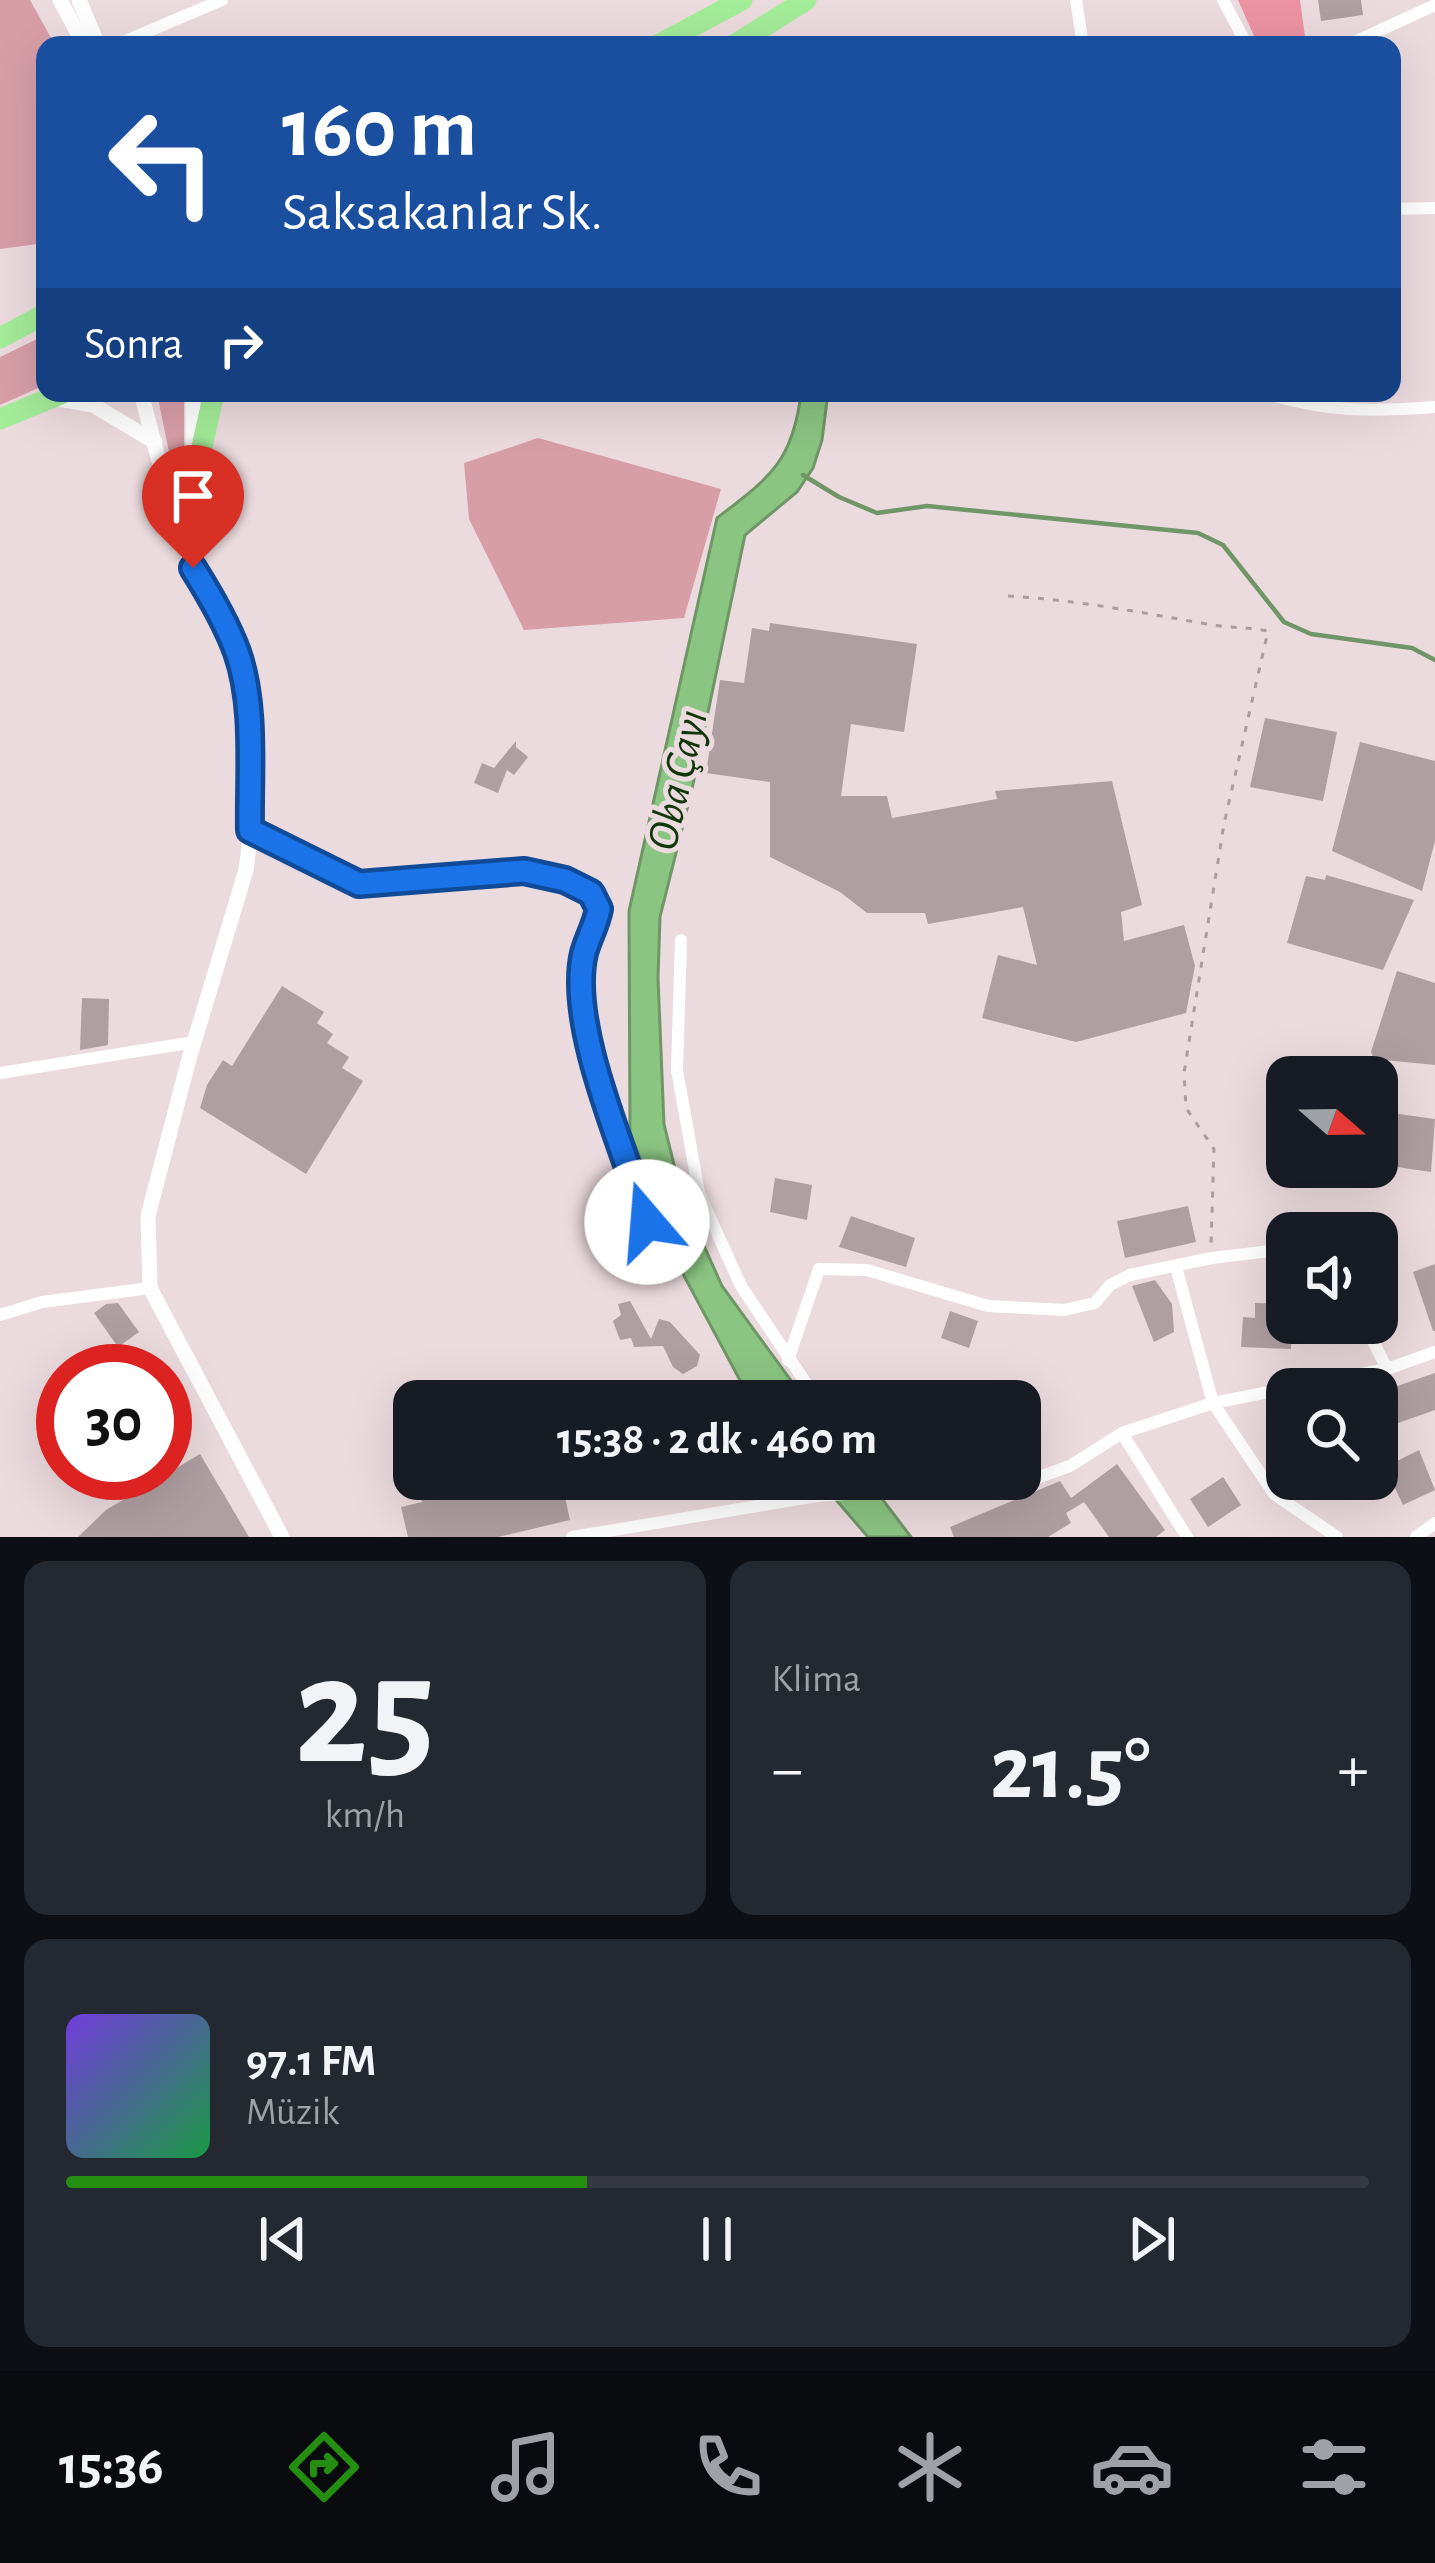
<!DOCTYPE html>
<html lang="tr">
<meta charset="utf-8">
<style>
:root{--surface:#171b24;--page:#242831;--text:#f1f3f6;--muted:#9ea1a6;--line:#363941;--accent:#248e10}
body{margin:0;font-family:"Alegreya Sans",sans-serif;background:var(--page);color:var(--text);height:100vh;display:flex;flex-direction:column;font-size:45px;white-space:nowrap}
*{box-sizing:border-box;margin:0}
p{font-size:39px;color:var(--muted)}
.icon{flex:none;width:66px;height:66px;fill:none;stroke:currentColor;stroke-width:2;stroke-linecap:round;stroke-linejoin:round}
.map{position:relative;height:1537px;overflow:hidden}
.panel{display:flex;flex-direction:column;gap:24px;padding:24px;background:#0d0f14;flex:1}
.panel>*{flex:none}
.banner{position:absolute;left:36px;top:36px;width:1365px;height:366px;border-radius:24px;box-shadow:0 12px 48px #0002;background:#1a4fa0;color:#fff;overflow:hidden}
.needle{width:78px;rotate:110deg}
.controls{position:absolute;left:1266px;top:1056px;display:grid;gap:24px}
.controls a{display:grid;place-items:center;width:132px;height:132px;border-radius:24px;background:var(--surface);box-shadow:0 12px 48px #0002;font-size:60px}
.speed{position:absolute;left:36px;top:1344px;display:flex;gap:24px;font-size:60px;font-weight:700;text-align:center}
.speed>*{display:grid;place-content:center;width:156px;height:156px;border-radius:50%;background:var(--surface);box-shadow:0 12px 48px #0002;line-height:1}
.speed .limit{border:18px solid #d22;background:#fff;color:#111}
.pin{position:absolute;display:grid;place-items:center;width:102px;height:102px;color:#fff;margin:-123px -51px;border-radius:50% 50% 50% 0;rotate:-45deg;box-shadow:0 0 12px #0007}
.pin .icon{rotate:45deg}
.me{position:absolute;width:132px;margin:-66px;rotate:342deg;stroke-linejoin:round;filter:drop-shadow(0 0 9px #0008)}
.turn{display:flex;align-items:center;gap:42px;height:252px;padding:0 48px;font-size:54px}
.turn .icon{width:156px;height:156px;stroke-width:2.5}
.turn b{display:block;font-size:84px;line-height:102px}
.then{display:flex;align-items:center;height:114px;padding:0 48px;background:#0003;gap:24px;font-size:45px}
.big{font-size:90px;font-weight:700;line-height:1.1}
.panel .tile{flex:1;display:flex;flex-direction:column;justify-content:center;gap:18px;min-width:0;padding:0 42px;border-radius:24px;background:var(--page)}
.panel .dial{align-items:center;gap:0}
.dial b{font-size:156px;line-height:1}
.song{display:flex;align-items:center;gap:36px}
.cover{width:144px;height:144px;border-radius:18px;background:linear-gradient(135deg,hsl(260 70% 55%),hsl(140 70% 35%))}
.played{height:12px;border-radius:6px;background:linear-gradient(90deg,var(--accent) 40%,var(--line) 40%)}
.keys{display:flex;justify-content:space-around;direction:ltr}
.heat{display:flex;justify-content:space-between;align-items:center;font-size:66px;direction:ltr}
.panel .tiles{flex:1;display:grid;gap:24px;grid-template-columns:1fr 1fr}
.tile:last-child{grid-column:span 2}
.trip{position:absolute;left:393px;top:1380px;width:648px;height:120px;border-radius:24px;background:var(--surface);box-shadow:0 12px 48px #0002;font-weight:700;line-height:120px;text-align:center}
.dock{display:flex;height:192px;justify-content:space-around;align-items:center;background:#090b0e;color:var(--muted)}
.dock .icon{width:84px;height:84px}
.dock .current{color:var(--accent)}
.dock b{font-size:54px;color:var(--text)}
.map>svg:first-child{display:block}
.green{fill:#d89ea8}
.forest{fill:#ec92a3}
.water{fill:#8bc582;stroke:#709668;stroke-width:3}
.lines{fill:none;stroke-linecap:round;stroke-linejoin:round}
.stream{stroke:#709668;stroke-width:4.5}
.building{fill:#af9fa2}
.path{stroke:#aa9d9f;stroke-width:3;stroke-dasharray:6 9;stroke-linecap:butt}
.minor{stroke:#fff;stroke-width:12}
.tertiary{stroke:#fff;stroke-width:15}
.trunk{stroke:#a3ec98;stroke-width:21}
.route-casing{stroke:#114b97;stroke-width:30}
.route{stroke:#1a73e8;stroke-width:21}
.labels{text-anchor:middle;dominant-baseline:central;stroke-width:10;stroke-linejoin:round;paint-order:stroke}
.water-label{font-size:45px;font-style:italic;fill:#10370a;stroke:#ecdbde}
</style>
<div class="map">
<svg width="1435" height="1537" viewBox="0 0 1435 1537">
<rect width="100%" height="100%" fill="#ecdbde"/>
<!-- green -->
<g class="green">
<polygon points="0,0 30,0 55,45 45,45 45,243 0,249"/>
<polygon points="45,335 45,385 0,405 0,357"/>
<polygon points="157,393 184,393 184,526"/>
<polygon points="538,438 721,489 684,618 524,630 469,519 464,463"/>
</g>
<!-- forest -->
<polygon class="forest" points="1238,0 1300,0 1306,44 1258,45"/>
<!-- water -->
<g class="water">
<path d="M 801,393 L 828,393 L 822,440 L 813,468 L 797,492 L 745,535 L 692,789 L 660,917 L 658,978 L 664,1124 L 682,1197 L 722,1286 L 806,1401 L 755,1401 L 742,1384 L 684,1276 L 630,1132 L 629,911 L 717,518 C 769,478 793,462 801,393 Z"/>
<polygon points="818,1479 867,1479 911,1537 868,1537"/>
</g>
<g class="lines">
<!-- stream -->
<polyline class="stream" points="803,475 839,497 877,513 927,506 1198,533 1223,545 1284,622 1311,634 1412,648 1435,660"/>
</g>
<!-- building -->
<g class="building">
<polygon points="1318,0 1361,0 1363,15 1321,21"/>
<polygon points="770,623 917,644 904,732 851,724 841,796 887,796 892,818 997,799 995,791 1112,781 1142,905 1121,912 1124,941 1184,925 1195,966 1186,1013 1076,1042 982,1018 998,955 1037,965 1023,907 928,924 925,913 867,913 840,892 770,857 770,782 706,773 720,680 744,683 752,628 769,631"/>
<polygon points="1265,718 1337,732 1323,801 1250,787"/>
<polygon points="516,741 516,747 528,757 514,775 507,770 498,793 474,783 482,763 494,768"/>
<polygon points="1360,742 1435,761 1435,841 1422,891 1332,851"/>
<polygon points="1326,875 1414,900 1383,970 1287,943 1306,876 1325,880"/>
<polygon points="1397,971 1435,983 1435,1065 1374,1059 1371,1052"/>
<polygon points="282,986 324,1012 317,1023 333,1034 327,1043 349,1057 342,1068 363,1081 306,1174 200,1108 207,1085 223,1060 232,1066"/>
<polygon points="82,998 109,999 108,1045 80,1050"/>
<polygon points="1377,1111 1435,1119 1431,1172 1377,1164"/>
<polygon points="775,1178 812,1185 807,1220 770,1212"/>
<polygon points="1188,1206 1196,1242 1125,1258 1117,1221"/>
<polygon points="851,1216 915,1238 906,1267 839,1247"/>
<polygon points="1435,1264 1435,1331 1433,1331 1413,1272"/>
<polygon points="1155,1280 1172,1304 1174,1332 1154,1342 1132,1286"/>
<polygon points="630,1301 651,1339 659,1319 670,1322 700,1355 697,1366 683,1374 673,1367 663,1346 634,1347 631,1338 620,1340 613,1321 621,1315 618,1304"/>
<polygon points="118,1303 139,1332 118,1347 94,1313 106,1304"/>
<polygon points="1255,1303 1287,1304 1287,1323 1292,1323 1291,1349 1241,1347 1243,1317 1255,1318"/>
<polygon points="950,1311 978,1321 969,1348 941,1338"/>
<polygon points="1435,1373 1435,1410 1384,1428 1377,1393"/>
<polygon points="1419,1450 1435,1490 1403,1505 1385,1467"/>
<polygon points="200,1454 249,1537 78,1537 106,1510"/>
<polygon points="1117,1464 1165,1530 1156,1537 1109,1537 1084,1502 1066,1513 1071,1523 1048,1537 954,1537 950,1527 1060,1481 1071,1498"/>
<polygon points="1223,1477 1241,1505 1208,1527 1190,1499"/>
<polygon points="416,1479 561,1479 570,1520 498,1537 408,1537 401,1507 422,1502"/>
</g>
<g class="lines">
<!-- path -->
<g class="path">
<path d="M 1008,596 C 1078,600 1144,613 1212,625 C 1231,628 1249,627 1268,631 L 1224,824 L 1184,1073 L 1186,1108 L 1214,1149 L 1211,1244"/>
<polyline points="659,1216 687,1200"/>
</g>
<!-- minor -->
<g class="minor">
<polyline points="1076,0 1083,45"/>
<polyline points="1223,0 1247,45"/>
<polyline points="116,45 222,0"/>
<polyline points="1348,45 1435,5"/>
<polyline points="1392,209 1435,208"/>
<path d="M 1264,393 C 1329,412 1368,412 1435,407"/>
<path d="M 251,830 L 359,883 L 524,871 L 565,879 L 591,893 L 599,909 C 596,924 588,938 584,953 C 567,1028 630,1168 654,1242"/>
<polyline points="681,940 677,1070 699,1193 741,1286 818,1401"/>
<polyline points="0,1073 194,1042"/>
<polyline points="1176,1267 1213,1403 1387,1369 1435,1352"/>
<polyline points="0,1315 42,1302 150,1288"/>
<polyline points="1364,1323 1387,1369"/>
<polyline points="788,1360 819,1269 867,1270 988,1306 1064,1310 1095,1303 1110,1285 1130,1275 1212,1258 1287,1249"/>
<polyline points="1122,1433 1187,1537"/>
<polyline points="572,1537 817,1496 1028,1481 1070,1466 1122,1433 1213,1403 1274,1494 1337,1537"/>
<polyline points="1416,1537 1435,1523"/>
</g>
<!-- tertiary -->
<g class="tertiary">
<polyline points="60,0 84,45"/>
<polyline points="79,0 98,45"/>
<polyline points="141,393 171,507 193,569 193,393"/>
<polyline points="54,398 93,405 155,442"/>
<polyline points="193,569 218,607 238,655 248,715 251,830 246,870 189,1059 148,1216 150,1288 282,1537"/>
</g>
<!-- trunk -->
<g class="trunk">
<polyline points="658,45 742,0"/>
<polyline points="734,45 806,0"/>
<polyline points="0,338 45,314"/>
<polyline points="0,419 63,393"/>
<polyline points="194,483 214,393"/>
</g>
</g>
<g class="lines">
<defs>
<path id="route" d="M 193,568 C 210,595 226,622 237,652 C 256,706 249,772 250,830 L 359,884 L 524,871 L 565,880 L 591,893 L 599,909 C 596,925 588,938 584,953 C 567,1025 625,1151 647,1222"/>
</defs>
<!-- route casing -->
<use href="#route" class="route-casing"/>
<!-- route -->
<use href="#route" class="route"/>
</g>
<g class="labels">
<!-- water labels -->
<g class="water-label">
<text transform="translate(678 780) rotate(-77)">Oba Çayı</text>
</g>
</g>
</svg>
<div class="controls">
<a><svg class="needle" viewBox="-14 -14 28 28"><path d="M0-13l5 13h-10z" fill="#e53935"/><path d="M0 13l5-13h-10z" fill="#9ea1a6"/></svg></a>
<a><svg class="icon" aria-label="sound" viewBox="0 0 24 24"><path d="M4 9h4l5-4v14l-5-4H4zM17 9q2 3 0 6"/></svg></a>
<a><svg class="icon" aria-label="search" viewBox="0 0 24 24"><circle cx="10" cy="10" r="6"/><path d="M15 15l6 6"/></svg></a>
</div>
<div class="speed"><div class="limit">30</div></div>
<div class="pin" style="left:193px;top:568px;background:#d93025"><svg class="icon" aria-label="arrive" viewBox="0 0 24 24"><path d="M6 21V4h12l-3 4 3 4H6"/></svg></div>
<svg class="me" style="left:647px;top:1222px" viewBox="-20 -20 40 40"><circle r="19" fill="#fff"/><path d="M0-13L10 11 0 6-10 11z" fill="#1a73e8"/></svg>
<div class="trip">15:38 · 2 dk · 460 m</div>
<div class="banner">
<div class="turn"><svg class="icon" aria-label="left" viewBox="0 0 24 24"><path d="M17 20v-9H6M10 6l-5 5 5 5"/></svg><div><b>160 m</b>Saksakanlar Sk.</div></div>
<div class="then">Sonra<svg class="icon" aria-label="right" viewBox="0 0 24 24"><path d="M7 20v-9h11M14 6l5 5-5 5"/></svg></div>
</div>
</div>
<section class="panel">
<div class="tiles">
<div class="tile dial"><b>25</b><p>km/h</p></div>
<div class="tile"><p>Klima</p>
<div class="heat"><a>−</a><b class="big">21.5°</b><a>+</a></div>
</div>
<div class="tile">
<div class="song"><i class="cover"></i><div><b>97.1 FM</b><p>Müzik</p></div></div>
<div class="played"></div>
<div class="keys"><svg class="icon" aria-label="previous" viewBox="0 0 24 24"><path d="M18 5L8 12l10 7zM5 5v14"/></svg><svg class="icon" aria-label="pause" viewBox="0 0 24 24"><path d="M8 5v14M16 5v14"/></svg><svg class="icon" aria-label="next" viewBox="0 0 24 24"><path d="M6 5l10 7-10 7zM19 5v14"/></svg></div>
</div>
</div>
</section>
<nav class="dock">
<b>15:36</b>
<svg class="icon current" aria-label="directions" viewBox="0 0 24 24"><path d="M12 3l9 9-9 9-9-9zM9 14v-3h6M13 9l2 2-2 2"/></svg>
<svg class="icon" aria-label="music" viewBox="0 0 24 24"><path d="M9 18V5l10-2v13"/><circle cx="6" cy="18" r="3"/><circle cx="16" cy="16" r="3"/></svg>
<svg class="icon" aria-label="phone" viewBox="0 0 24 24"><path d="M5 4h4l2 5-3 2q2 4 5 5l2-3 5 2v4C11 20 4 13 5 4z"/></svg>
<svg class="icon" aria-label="climate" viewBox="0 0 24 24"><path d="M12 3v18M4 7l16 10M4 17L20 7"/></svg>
<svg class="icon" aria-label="car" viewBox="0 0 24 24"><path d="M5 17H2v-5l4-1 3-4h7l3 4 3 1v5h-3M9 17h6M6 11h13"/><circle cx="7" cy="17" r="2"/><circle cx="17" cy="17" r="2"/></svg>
<svg class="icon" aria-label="filters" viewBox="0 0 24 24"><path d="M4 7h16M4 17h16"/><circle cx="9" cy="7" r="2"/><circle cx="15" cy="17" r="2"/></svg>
</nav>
